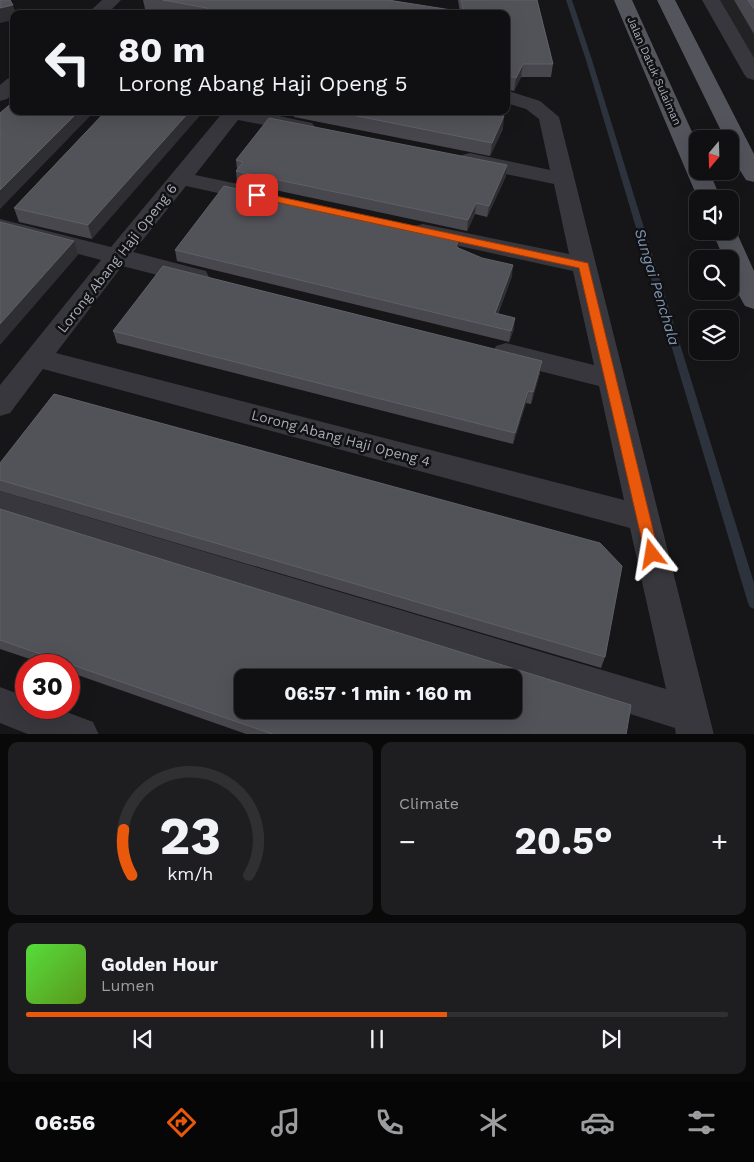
<!DOCTYPE html>
<meta charset="utf-8">
<style>
:root{--surface:#101012;--page:#1e1e20;--text:#f1f3f6;--muted:#9c9d9f;--line:#303032;--accent:#ea580c}
body{margin:0;font-family:"Work Sans",sans-serif;background:var(--page);color:var(--text);height:100vh;display:flex;flex-direction:column;font-size:19px;white-space:nowrap}
*{box-sizing:border-box;margin:0}
p{font-size:16px;color:var(--muted)}
.icon{flex:none;width:28px;height:28px;fill:none;stroke:currentColor;stroke-width:2;stroke-linecap:round;stroke-linejoin:round}
.map{position:relative;height:734px;overflow:hidden}
.details{display:flex;flex-direction:column;gap:8px;padding:8px;background:#09090a;flex:1}
.details>*{flex:none}
.guide{position:absolute;left:10px;top:10px;width:500px;height:105px;border-radius:10px;box-shadow:0 5px 20px #0002,0 0 0 1px var(--line);background:#101012;color:var(--text);overflow:hidden}
.needle{width:32px;rotate:199deg}
.tools{position:absolute;left:689px;top:130px;display:grid;gap:10px}
.tools a{display:grid;place-items:center;width:50px;height:50px;border-radius:10px;background:var(--surface);box-shadow:0 5px 20px #0002,0 0 0 1px var(--line);font-size:25px}
.speed{position:absolute;left:15px;top:654px;display:flex;gap:10px;font-size:25px;font-weight:700;text-align:center}
.speed>*{display:grid;place-content:center;width:65px;height:65px;border-radius:50%;background:var(--surface);box-shadow:0 5px 20px #0002,0 0 0 1px var(--line);line-height:1}
.speed .limit{border:8px solid #d22;background:#fff;color:#111}
.pin{position:absolute;display:grid;place-items:center;width:42px;height:42px;color:#fff;margin:-21px;border-radius:10px;box-shadow:0 2px 8px #0006}
.me{position:absolute;width:55px;margin:-28px;rotate:346deg;stroke-linejoin:round;filter:drop-shadow(0 0 4px #0008)}
.turn{display:flex;align-items:center;gap:18px;height:105px;padding:0 25px;font-size:22px}
.turn .icon{width:65px;height:65px;stroke-width:2.5}
.turn b{display:block;font-size:35px;line-height:42px}
.big{font-size:38px;font-weight:700;line-height:1.1}
.details .card{flex:1;display:flex;flex-direction:column;justify-content:center;gap:8px;min-width:0;padding:0 18px;border-radius:10px;background:var(--page)}
.details .dial{align-items:center;gap:0}
.dial svg{height:130px;overflow:visible;fill:none;stroke:var(--line);stroke-width:7;stroke-linecap:round;text-anchor:middle}
.dial text{fill:var(--text);stroke:none}
.song{display:flex;align-items:center;gap:15px}
.cover{width:60px;height:60px;border-radius:8px;background:linear-gradient(135deg,hsl(110 70% 55%),hsl(90 70% 35%))}
.played{height:5px;border-radius:2px;background:linear-gradient(90deg,var(--accent) 60%,var(--line) 60%)}
.keys{display:flex;justify-content:space-around;direction:ltr}
.heat{display:flex;justify-content:space-between;align-items:center;font-size:28px;direction:ltr}
.details .tiles{flex:1;display:grid;gap:8px;grid-template-columns:1fr 1fr}
.card:last-child{grid-column:span 2}
.trip{position:absolute;left:234px;top:669px;width:288px;height:50px;border-radius:10px;background:var(--surface);box-shadow:0 5px 20px #0002,0 0 0 1px var(--line);font-weight:700;line-height:50px;text-align:center}
.tab-bar{display:flex;height:80px;justify-content:space-around;align-items:center;background:#060607;color:var(--muted)}
.tab-bar .icon{width:35px;height:35px}
.tab-bar .selected{color:var(--accent)}
.tab-bar b{font-size:22px;color:var(--text)}
.map>svg:first-child{display:block}
.built{fill:#222225}
.lines{fill:none;stroke-linecap:round;stroke-linejoin:round}
.stream{fill:#2c333c;fill-rule:evenodd}
.minor{fill:#37373d;fill-rule:evenodd}
.major{fill:#53545c;fill-rule:evenodd}
.wall{fill:#47474d}
.shaded-wall{fill:#2f2f33}
.building{fill:#525259;stroke:#5f6068;fill-rule:evenodd}
.route{fill:#ea580c;stroke:#983908}
.labels{text-anchor:middle;dominant-baseline:central;stroke-width:5;stroke-linejoin:round;paint-order:stroke}
.far-street-label{font-size:11px;fill:#a8abb8;stroke:#111113}
.street-label{font-size:14px;fill:#a8abb8;stroke:#111113}
.water-label{font-size:15px;font-style:italic;fill:#7f95b2;stroke:#111113}
</style>
<div class="map">
<svg width="754" height="735" viewBox="0 0 754 735">
<rect width="100%" height="100%" fill="#161618"/>
<!-- built -->
<polygon class="built" points="716,0 754,0 754,66"/>
<g class="lines">
<!-- stream -->
<polygon class="stream" points="566,0 572,0 592,60 754,583 754,609 750,607 748,603 586,60"/>
<!-- minor -->
<g class="minor">
<polygon points="102,0 121,0 107,14 87,14"/>
<polygon points="702,0 720,0 754,58 754,80 747,78 744,74"/>
<polygon points="14,77 14,93 7,99 0,101 0,85 7,79"/>
<polygon points="506,90 540,101 559,117 714,735 676,735 675,728 0,517 0,491 666,689 630,528 43,369 10,413 0,416 0,385 101,260 0,233 0,219 111,247 224,111 256,111 312,123 315,127 312,131 305,133 238,120 195,175 267,190 270,195 267,200 259,202 186,186 133,252 206,271 209,277 206,283 197,285 122,266 56,353 624,500 599,386 496,360 492,353 496,346 506,343 594,365 573,271 423,238 415,236 411,231 415,226 423,224 569,254 554,184 462,165 459,160 462,155 470,153 550,170 539,119 526,109 506,103"/>
<polygon points="0,687 26,697 26,708 56,708 93,722 99,735 30,735 0,723"/>
</g>
<!-- major -->
<g class="major">
<polygon points="614,0 632,0 698,145 698,171 709,171 721,199 698,199"/>
<path d="M 657,0 L 675,0 L 754,154 L 754,182 L 746,180 C 738,168 730,153 730,139 L 725,139 Z"/>
<path d="M 730,225 L 736,231 L 754,271 L 754,309 L 745,306 C 736,291 730,276 730,259 L 724,259 L 712,231 L 730,231 Z"/>
</g>
</g>
<!-- wall -->
<g class="wall">
<polygon points="143,0 388,0 460,12 458,0 537,0 553,64 551,77 521,77 514,91 506,89 506,14 173,14 145,9"/>
<polygon points="734,0 754,0 754,34"/>
<polygon points="106,111 92,239 19,222 14,208"/>
<polygon points="293,111 504,111 502,116 503,129 490,156 294,117"/>
<polygon points="236,160 506,176 487,217 475,214 467,231 237,182 236,171 237,170"/>
<polygon points="175,250 512,276 498,314 514,329 509,342 177,261"/>
<polygon points="113,331 540,373 531,404 526,403 513,444 117,343"/>
<polygon points="0,463 605,657 601,668 0,491"/>
<polygon points="0,509 626,735 249,735 69,672 69,665 48,665 0,649"/>
</g>
<!-- shaded-wall -->
<g class="shaded-wall">
<polygon points="13,5 16,14 14,14 14,20 0,23 0,8"/>
<polygon points="523,64 521,77 514,91 516,78"/>
<polygon points="509,92 507,105 506,107 506,97"/>
<polygon points="79,111 95,111 0,209 0,190"/>
<polygon points="190,111 204,111 92,239 88,225"/>
<polygon points="499,111 504,111 496,128 497,115"/>
<polygon points="504,116 503,129 490,156 492,143"/>
<polygon points="507,165 506,176 487,217 489,206"/>
<polygon points="476,203 475,214 467,231 468,220"/>
<polygon points="460,237 459,248 456,247"/>
<polygon points="74,241 78,255 0,345 0,324"/>
<polygon points="513,265 512,276 494,324 495,313"/>
<polygon points="515,318 514,329 509,342 511,331"/>
<polygon points="542,361 540,373 531,404 533,392"/>
<polygon points="528,391 526,403 513,444 515,433"/>
</g>
<!-- building -->
<g class="building">
<polygon points="0,0 10,0 13,5 0,8"/>
<polygon points="163,0 388,0 464,12 461,0 537,0 553,64 523,64 516,78 506,75 506,76 506,14 201,14 207,8"/>
<polygon points="748,0 754,0 754,9"/>
<polygon points="506,90 509,92 506,97"/>
<polygon points="14,101 14,111 79,111 0,190 0,113"/>
<polygon points="106,111 190,111 88,225 14,208"/>
<polygon points="332,111 499,111 497,115 504,116 492,143"/>
<polygon points="269,118 507,165 489,206 476,203 468,220 236,171 243,162 236,160"/>
<polygon points="224,186 460,237 456,247 482,258 513,265 495,313 515,318 511,331 175,250"/>
<polygon points="0,222 74,241 0,324"/>
<polygon points="163,266 542,361 533,392 528,391 515,433 113,331"/>
<polygon points="54,394 600,543 622,566 605,657 0,480 0,463"/>
<path d="M 0,509 L 631,705 L 626,735 L 275,735 L 0,640 ZM 242,678 L 512,678 L 512,710 L 242,710 Z"/>
</g>
<!-- route -->
<polygon class="route" points="257,192 588,263 659,554 657,558 652,560 647,558 645,554 579,268 253,197 253,193"/>
<g class="labels">
<!-- far-street labels -->
<g class="far-street-label">
<text transform="translate(654 71) rotate(66)">Jalan Datuk Sulaiman</text>
</g>
<!-- street labels -->
<g class="street-label">
<text transform="translate(117 258) rotate(-52)">Lorong Abang Haji Openg 6</text>
<text transform="translate(341 438) rotate(15)">Lorong Abang Haji Openg 4</text>
</g>
<!-- water labels -->
<g class="water-label">
<text transform="translate(657 287) rotate(73)">Sungai Penchala</text>
</g>
</g>
</svg>
<div class="tools">
<a><svg class="needle" viewBox="-14 -14 28 28"><path d="M0-13l5 13h-10z" fill="#e53935"/><path d="M0 13l5-13h-10z" fill="#9c9d9f"/></svg></a>
<a><svg class="icon" aria-label="sound" viewBox="0 0 24 24"><path d="M4 9h4l5-4v14l-5-4H4zM17 9q2 3 0 6"/></svg></a>
<a><svg class="icon" aria-label="search" viewBox="0 0 24 24"><circle cx="10" cy="10" r="6"/><path d="M15 15l6 6"/></svg></a>
<a><svg class="icon" aria-label="layers" viewBox="0 0 24 24"><path d="M12 4l9 5-9 5-9-5zM3 14l9 5 9-5"/></svg></a>
</div>
<div class="speed"><div class="limit">30</div></div>
<div class="pin" style="left:257px;top:195px;background:#d93025"><svg class="icon" aria-label="arrive" viewBox="0 0 24 24"><path d="M6 21V4h12l-3 4 3 4H6"/></svg></div>
<svg class="me" style="left:652px;top:554px" viewBox="-20 -20 40 40"><path d="M0-17L14 15 0 8-14 15z" fill="#ea580c" stroke="#fff" stroke-width="4"/></svg>
<div class="trip">06:57 · 1 min · 160 m</div>
<div class="guide">
<div class="turn"><svg class="icon" aria-label="left" viewBox="0 0 24 24"><path d="M17 20v-9H6M10 6l-5 5 5 5"/></svg><div><b>80 m</b>Lorong Abang Haji Openg 5</div></div>
</div>
</div>
<section class="details">
<div class="tiles">
<div class="card dial"><svg viewBox="0 0 100 80">
<path d="M14 69A42 42 0 1 1 86 69"/>
<path d="M14 69A42 42 0 0 1 9 41" stroke="#ea580c"/>
<text x="50" y="56" font-size="32" font-weight="700">23</text>
<text x="50" y="72" font-size="11">km/h</text>
</svg></div>
<div class="card"><p>Climate</p>
<div class="heat"><a>−</a><b class="big">20.5°</b><a>+</a></div>
</div>
<div class="card">
<div class="song"><i class="cover"></i><div><b>Golden Hour</b><p>Lumen</p></div></div>
<div class="played"></div>
<div class="keys"><svg class="icon" aria-label="previous" viewBox="0 0 24 24"><path d="M18 5L8 12l10 7zM5 5v14"/></svg><svg class="icon" aria-label="pause" viewBox="0 0 24 24"><path d="M8 5v14M16 5v14"/></svg><svg class="icon" aria-label="next" viewBox="0 0 24 24"><path d="M6 5l10 7-10 7zM19 5v14"/></svg></div>
</div>
</div>
</section>
<nav class="tab-bar">
<b>06:56</b>
<svg class="icon selected" aria-label="directions" viewBox="0 0 24 24"><path d="M12 3l9 9-9 9-9-9zM9 14v-3h6M13 9l2 2-2 2"/></svg>
<svg class="icon" aria-label="music" viewBox="0 0 24 24"><path d="M9 18V5l10-2v13"/><circle cx="6" cy="18" r="3"/><circle cx="16" cy="16" r="3"/></svg>
<svg class="icon" aria-label="phone" viewBox="0 0 24 24"><path d="M5 4h4l2 5-3 2q2 4 5 5l2-3 5 2v4C11 20 4 13 5 4z"/></svg>
<svg class="icon" aria-label="climate" viewBox="0 0 24 24"><path d="M12 3v18M4 7l16 10M4 17L20 7"/></svg>
<svg class="icon" aria-label="car" viewBox="0 0 24 24"><path d="M5 17H2v-5l4-1 3-4h7l3 4 3 1v5h-3M9 17h6M6 11h13"/><circle cx="7" cy="17" r="2"/><circle cx="17" cy="17" r="2"/></svg>
<svg class="icon" aria-label="filters" viewBox="0 0 24 24"><path d="M4 7h16M4 17h16"/><circle cx="9" cy="7" r="2"/><circle cx="15" cy="17" r="2"/></svg>
</nav>
